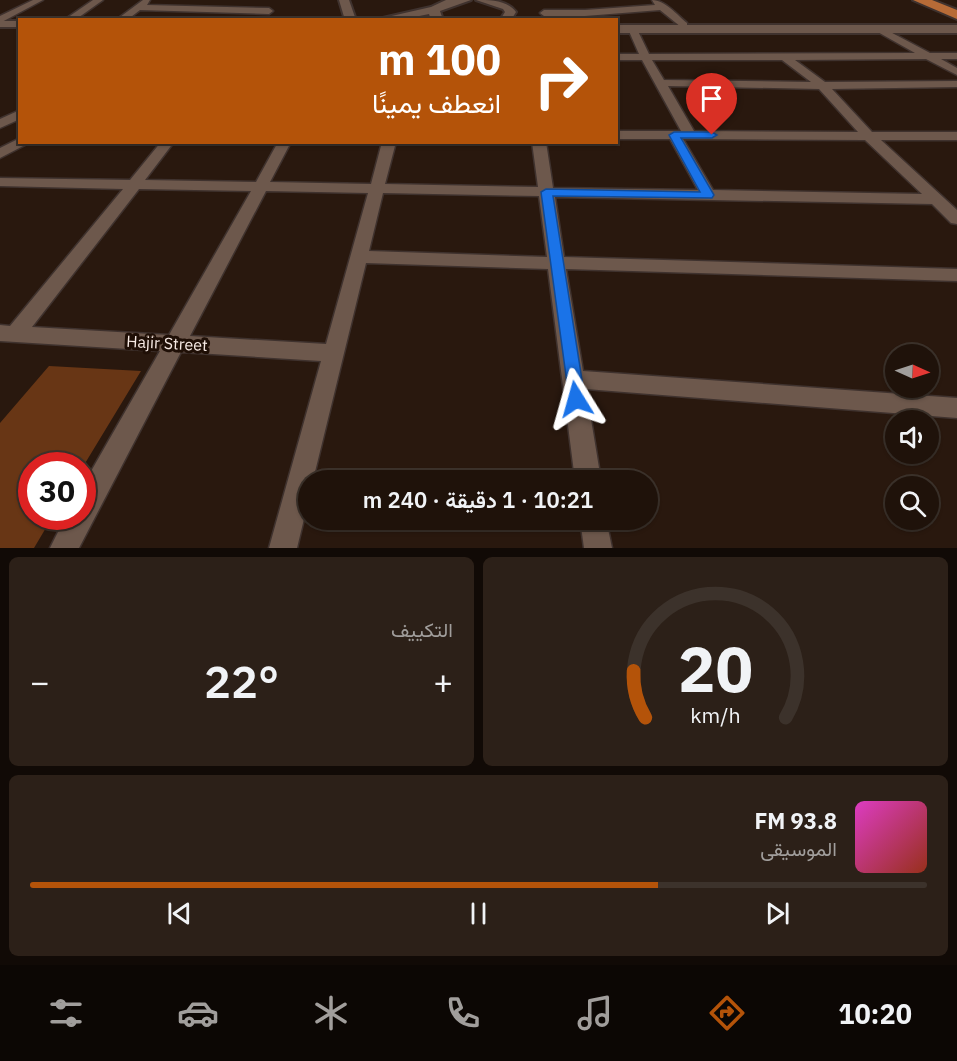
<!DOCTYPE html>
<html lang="ar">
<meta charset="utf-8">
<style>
:root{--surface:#1f120a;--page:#2c2018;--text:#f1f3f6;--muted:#a19e9c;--line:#3c322b;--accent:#b45309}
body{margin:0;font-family:"IBM Plex Sans",Vazirmatn,sans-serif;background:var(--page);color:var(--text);direction:rtl;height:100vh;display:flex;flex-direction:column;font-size:22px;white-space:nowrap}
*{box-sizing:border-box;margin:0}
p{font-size:20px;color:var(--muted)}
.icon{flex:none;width:33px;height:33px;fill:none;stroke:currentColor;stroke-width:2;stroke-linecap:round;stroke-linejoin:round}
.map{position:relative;height:548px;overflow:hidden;direction:ltr}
.drawer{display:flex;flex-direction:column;gap:9px;padding:9px;background:#110a06;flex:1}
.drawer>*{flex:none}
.guide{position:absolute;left:18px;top:18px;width:600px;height:126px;border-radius:0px;box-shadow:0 2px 4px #0004,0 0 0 2px var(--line);direction:rtl;background:#b45309;color:#fff;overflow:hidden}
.needle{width:39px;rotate:93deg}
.buttons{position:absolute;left:885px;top:344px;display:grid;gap:12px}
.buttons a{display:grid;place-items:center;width:54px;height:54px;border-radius:50%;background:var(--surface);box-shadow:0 2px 4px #0004,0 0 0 2px var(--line);font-size:30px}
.speed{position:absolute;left:18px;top:452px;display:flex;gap:12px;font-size:30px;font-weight:700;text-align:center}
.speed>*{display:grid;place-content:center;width:78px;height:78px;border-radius:50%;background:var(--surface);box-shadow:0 2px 4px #0004,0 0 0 2px var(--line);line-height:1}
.speed .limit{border:9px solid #d22;background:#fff;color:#111}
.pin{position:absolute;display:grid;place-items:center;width:51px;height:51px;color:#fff;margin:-62px -26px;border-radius:50% 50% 50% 0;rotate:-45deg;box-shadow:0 0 6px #0007}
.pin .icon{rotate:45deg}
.me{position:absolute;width:66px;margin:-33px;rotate:352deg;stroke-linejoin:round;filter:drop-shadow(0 0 4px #0008)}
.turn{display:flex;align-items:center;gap:21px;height:126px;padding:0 18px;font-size:27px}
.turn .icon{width:78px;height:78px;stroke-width:2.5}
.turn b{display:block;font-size:42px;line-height:51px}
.big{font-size:45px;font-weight:600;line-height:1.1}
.drawer .card{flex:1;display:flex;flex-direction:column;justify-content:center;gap:9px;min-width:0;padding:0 21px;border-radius:9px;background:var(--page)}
.drawer .dial{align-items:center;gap:0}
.dial svg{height:156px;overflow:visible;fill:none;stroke:var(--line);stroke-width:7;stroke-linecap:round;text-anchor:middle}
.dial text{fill:var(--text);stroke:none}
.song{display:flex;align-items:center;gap:18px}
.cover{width:72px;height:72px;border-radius:9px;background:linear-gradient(135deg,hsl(310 70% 55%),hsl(10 70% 35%))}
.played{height:6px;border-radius:3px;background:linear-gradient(90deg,var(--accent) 70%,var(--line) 70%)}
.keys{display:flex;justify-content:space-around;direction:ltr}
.heat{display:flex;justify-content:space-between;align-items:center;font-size:33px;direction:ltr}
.drawer .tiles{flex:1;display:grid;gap:9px;grid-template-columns:1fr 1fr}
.card:last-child{grid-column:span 2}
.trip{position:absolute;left:298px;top:470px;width:360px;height:60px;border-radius:30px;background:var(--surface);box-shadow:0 2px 4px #0004,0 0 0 2px var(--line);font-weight:600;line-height:60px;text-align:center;direction:rtl}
.dock{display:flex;height:96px;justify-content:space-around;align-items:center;background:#0c0704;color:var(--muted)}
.dock .icon{width:42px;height:42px}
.dock .current{color:var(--accent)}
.dock b{font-size:27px;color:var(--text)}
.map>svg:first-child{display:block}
.building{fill:#683615}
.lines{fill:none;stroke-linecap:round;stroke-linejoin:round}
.minor-casing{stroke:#3f322e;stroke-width:3}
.tertiary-casing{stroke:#3f322e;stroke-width:4}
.primary-casing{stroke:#3f322e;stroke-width:4}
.minor{fill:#6d584c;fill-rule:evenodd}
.tertiary{fill:#6d584c;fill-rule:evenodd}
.primary{fill:#b76b37;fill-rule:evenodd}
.route{fill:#1a73e8;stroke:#114b97;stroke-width:1.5}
.labels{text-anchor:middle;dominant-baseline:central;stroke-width:6;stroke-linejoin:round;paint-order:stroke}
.street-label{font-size:16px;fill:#f8ebe5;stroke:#1f0f06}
</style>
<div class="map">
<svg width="957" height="548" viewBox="0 0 957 548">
<rect width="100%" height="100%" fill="#29180e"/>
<!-- building -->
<polygon class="building" points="49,366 141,371 84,465 32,465 32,516 53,516 34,548 0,548 0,423"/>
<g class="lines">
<defs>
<g id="minor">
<polygon points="33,0 43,0 0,23 0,16"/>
<polygon points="93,0 103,0 75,20 64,20"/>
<polygon points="143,0 150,0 147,5 269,8 273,11 269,14 140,10 127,20 116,20"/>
<path d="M 652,0 C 665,0 677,15 687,23 L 687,27 L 681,27 L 660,10 L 585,16 L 544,16 L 540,13 L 544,10 L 585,10 L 655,5 Z"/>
<path d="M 879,26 L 930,53 L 957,53 L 957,59 L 941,59 L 957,68 L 957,75 L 926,59 L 795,60 L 825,82 L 957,81 L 957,87 L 832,89 L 872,132 L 957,132 L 957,140 L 881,140 L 957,210 L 957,224 L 951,223 L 932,204 L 555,197 L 564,257 L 957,269 L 957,281 L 566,269 L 583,371 L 957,398 L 957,418 L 586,389 L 601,480 L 575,480 L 548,269 L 366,263 L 313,480 L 309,480 L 309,498 L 297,548 L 269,548 L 321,361 L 181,352 L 79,548 L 50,548 L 66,516 L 82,516 L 82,487 L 160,351 L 0,341 L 0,325 L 10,326 L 123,189 L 0,186 L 0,178 L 130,180 L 161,142 L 174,142 L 145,180 L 256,182 L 278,142 L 291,142 L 270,182 L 371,184 L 382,142 L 396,142 L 385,184 L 538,187 L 532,142 L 546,142 L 553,188 L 698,190 L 670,139 L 616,139 L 616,131 L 681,131 L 642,60 L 616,60 L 616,54 L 639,54 L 628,29 L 630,27 L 636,27 L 649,54 L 915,53 L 876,31 L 874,29 ZM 652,60 L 782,60 L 811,82 L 664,80 ZM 668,86 L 819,89 L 858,132 L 694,131 ZM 683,139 L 865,140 L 922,194 L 713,190 ZM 139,189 L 251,191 L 169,335 L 32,327 ZM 266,191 L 368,193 L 326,344 L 190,336 ZM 383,193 L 539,196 L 547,257 L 369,251 Z"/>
<polygon points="20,110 20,119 0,128 0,119"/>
<polygon points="20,138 20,142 26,142 25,145 0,158 0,148"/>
<polygon points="580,519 606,519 612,548 584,548"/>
</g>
<g id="tertiary">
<polygon points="339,0 349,0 356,20 345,20"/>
<polygon points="446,0 471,0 440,11 443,20 431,20 429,14 400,20 374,20 431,7"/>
<path d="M 476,0 C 491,0 507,0 516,12 L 511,20 L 500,20 L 505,12 L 503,9 Z"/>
<rect x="0" y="21" width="20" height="6"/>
<rect x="616" y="25" width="341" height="8"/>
</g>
<polygon id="primary" points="913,0 932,0 957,10 957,19"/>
</defs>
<!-- minor casing -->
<use href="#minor" class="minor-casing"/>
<!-- tertiary casing -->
<use href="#tertiary" class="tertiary-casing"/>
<!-- primary casing -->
<use href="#primary" class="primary-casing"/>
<!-- minor -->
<use href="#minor" class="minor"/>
<!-- tertiary -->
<use href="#tertiary" class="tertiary"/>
<!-- primary -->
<use href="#primary" class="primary"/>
</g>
<!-- route -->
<polygon class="route" points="674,132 712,132 717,135 712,138 681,138 714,195 712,198 553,196 585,399 582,405 576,407 570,405 541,192 546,189 700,192 669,135"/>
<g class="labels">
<!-- street labels -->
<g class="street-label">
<text transform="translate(167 343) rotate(3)">Hajir Street</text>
</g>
</g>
</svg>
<div class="buttons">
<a><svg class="needle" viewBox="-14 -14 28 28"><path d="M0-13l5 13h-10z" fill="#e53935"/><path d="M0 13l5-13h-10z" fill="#a19e9c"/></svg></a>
<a><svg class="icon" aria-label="sound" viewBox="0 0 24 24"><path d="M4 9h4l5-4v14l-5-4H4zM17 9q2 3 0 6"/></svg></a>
<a><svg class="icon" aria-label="search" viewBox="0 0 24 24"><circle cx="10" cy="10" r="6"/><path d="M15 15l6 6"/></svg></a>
</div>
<div class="speed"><div class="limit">30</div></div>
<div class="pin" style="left:712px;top:135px;background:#d93025"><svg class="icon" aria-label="arrive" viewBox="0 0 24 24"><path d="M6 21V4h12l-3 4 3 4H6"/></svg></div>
<svg class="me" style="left:576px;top:399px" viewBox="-20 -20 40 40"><path d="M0-17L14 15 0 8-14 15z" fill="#1a73e8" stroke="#fff" stroke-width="4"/></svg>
<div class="trip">10:21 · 1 دقيقة · 240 m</div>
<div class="guide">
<div class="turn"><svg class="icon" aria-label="right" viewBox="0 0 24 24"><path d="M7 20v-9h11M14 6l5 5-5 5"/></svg><div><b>100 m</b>انعطف يمينًا</div></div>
</div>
</div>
<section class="drawer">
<div class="tiles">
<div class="card dial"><svg viewBox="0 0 100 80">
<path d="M14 69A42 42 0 1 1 86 69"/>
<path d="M14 69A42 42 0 0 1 8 45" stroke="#b45309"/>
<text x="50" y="56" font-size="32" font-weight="700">20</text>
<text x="50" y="72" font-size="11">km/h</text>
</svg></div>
<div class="card"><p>التكييف</p>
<div class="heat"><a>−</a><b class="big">22°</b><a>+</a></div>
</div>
<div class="card">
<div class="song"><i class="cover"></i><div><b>93.8 FM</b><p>الموسيقى</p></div></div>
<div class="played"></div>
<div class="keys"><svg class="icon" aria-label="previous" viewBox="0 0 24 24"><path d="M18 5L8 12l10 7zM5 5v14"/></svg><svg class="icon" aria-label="pause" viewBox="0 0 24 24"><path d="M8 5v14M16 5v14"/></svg><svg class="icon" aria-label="next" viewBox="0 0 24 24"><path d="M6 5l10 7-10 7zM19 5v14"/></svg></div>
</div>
</div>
</section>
<nav class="dock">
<b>10:20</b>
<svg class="icon current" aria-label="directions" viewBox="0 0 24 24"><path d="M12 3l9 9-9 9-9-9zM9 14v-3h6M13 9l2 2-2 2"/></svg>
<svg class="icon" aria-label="music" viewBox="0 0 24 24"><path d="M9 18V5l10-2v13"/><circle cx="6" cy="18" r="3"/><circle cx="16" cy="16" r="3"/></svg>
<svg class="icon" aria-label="phone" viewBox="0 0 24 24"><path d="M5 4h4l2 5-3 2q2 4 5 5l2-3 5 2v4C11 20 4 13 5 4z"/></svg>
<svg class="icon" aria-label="climate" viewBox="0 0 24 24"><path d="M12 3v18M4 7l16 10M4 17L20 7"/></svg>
<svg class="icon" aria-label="car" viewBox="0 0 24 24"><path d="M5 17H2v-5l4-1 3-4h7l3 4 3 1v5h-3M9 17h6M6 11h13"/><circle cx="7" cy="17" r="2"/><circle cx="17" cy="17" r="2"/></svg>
<svg class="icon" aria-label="filters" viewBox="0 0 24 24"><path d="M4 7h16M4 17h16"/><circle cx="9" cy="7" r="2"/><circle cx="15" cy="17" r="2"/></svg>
</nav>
